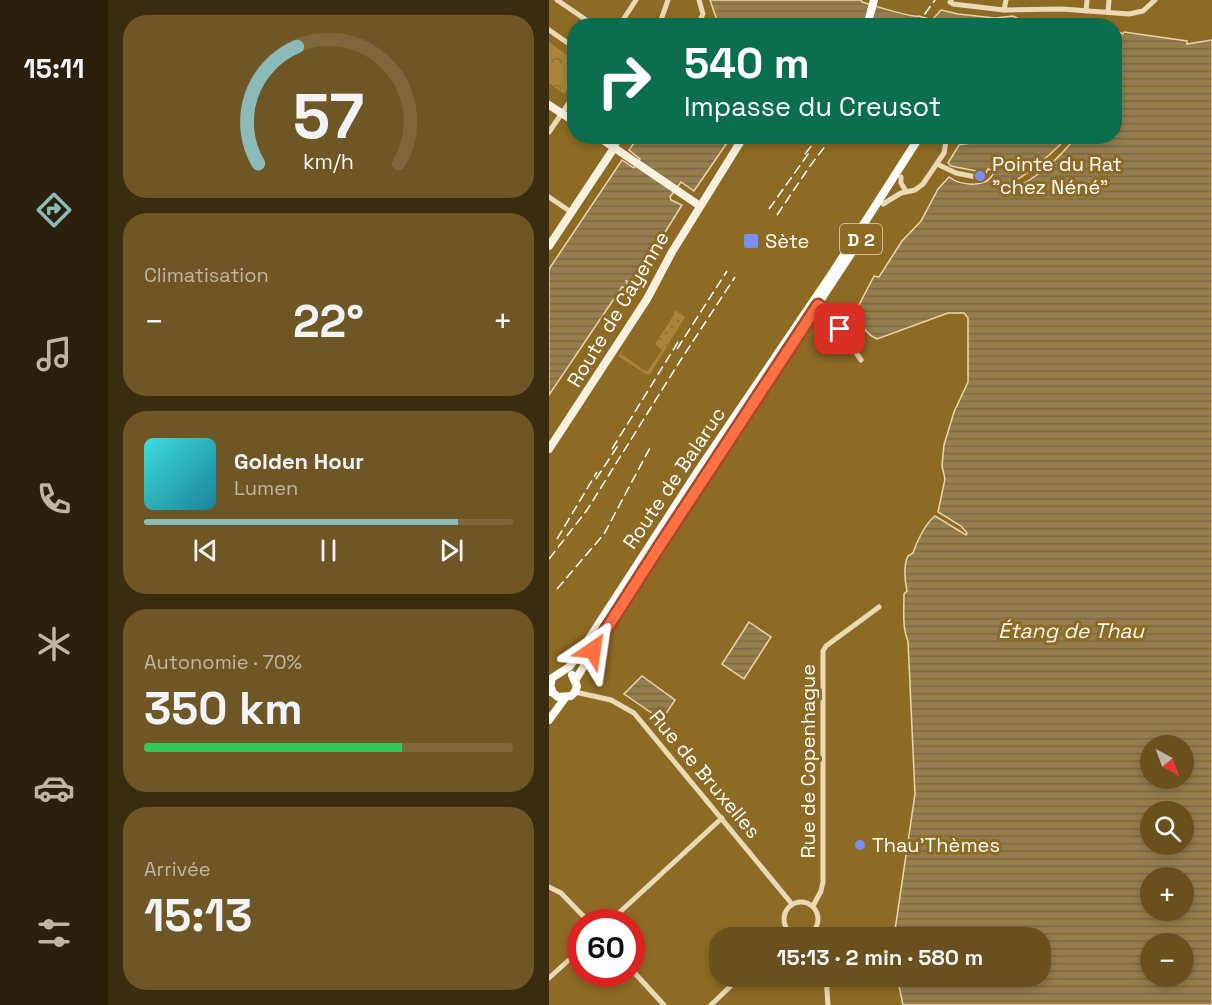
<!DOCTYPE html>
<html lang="fr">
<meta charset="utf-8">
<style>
:root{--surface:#6a501c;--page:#6f5725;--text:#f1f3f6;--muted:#beb5a3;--line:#7d673b;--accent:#8bbbb9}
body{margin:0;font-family:"Space Grotesk",sans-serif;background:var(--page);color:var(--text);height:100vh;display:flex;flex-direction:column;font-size:22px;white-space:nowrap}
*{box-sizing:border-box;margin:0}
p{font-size:20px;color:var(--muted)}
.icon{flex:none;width:33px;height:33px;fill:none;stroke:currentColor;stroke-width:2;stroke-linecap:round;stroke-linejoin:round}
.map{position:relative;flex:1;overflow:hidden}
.panel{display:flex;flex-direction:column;gap:15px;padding:15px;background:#3a2c0f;width:441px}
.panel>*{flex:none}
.banner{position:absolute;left:18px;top:18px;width:555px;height:126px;border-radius:24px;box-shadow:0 3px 9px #0003;background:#0b6e4f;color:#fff;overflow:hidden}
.needle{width:39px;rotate:139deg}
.tools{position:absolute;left:591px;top:735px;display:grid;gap:12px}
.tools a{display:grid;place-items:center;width:54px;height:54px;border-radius:50%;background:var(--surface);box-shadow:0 3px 9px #0003;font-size:30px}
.speed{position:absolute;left:18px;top:909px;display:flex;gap:12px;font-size:30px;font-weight:700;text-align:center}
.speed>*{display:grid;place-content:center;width:78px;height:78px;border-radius:50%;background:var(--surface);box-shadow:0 3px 9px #0003;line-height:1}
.speed .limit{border:9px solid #d22;background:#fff;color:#111}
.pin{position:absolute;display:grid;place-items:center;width:51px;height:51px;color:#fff;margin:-26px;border-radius:12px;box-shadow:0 3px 9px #0006}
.me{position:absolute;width:66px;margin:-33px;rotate:32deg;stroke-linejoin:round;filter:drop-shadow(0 0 4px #0008)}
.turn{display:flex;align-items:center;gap:21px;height:126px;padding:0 18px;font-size:27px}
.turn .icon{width:78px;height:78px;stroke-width:2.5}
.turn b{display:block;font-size:42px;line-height:51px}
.big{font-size:45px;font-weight:700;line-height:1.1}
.panel .widget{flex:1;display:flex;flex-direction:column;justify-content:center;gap:9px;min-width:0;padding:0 21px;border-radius:24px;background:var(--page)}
.panel .dial{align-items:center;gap:0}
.dial svg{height:156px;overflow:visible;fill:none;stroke:var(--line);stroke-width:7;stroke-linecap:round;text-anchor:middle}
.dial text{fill:var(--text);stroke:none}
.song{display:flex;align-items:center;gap:18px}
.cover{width:72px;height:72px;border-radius:9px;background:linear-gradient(135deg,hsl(180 70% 55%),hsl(190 70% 35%))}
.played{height:6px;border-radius:3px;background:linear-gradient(90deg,var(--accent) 85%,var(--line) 85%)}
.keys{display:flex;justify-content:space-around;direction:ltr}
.heat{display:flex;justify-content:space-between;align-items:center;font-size:33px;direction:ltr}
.charge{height:9px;border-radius:4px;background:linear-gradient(90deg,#34c759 70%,var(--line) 0)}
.trip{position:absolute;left:160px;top:927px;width:342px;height:60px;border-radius:24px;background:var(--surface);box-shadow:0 3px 9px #0003;font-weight:700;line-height:60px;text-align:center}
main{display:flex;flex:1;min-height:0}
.dock{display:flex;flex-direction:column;width:108px;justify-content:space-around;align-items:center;background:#2a200b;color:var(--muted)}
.dock .icon{width:42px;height:42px}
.dock .active{color:var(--accent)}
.dock b{font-size:27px;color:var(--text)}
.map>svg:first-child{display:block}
.grass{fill:url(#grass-dots)}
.park{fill:url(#park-crowns)}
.water{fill:url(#water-rules);stroke:#ecd4a9;stroke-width:1.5;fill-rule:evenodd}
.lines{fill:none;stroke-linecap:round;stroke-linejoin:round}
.street{stroke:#ebd8b4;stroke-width:5}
.secondary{stroke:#f9f1e0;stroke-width:8}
.primary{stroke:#fffdf9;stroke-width:8}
.rail{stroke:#fff;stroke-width:1.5;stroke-dasharray:10 4.5;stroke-linecap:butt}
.route-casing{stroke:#a6492c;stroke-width:15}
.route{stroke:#ff7043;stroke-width:10}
.poi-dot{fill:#788ff5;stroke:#8e6b25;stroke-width:2}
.labels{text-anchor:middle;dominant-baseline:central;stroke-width:6;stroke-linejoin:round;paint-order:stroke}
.shield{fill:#8e6b25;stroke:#ddd3be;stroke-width:1.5}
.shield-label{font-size:18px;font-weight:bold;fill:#fff}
.poi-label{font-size:20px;fill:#fff;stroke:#8e6b25;text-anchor:start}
.street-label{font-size:20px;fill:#fff;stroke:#8e6b25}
.water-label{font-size:21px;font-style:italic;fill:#fbf6ec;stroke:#8e6b25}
</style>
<main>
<nav class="dock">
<b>15:11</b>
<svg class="icon active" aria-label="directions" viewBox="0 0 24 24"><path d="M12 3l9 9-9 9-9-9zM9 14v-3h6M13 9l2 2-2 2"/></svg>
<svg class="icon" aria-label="music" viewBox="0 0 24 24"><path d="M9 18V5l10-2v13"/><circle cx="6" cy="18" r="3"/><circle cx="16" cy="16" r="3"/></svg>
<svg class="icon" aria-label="phone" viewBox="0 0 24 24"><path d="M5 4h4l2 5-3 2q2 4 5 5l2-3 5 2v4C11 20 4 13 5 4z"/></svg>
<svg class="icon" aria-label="climate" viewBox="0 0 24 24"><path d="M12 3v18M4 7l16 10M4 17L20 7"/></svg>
<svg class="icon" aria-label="car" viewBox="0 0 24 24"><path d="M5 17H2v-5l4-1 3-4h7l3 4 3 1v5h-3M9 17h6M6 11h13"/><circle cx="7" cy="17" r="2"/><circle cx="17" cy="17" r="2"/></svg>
<svg class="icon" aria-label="filters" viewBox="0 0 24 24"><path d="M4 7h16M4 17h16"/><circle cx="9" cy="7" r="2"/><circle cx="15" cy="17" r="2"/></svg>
</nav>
<section class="panel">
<div class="widget dial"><svg viewBox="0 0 100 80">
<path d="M14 69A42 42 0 1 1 86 69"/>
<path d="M14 69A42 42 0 0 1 34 9" stroke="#8bbbb9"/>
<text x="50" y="56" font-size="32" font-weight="700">57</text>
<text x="50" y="72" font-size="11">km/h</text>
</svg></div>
<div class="widget"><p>Climatisation</p>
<div class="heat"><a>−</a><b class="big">22°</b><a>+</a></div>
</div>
<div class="widget">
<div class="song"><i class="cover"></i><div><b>Golden Hour</b><p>Lumen</p></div></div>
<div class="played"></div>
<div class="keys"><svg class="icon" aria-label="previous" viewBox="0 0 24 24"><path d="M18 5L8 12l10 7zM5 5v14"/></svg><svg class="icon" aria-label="pause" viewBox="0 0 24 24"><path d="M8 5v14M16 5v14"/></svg><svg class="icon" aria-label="next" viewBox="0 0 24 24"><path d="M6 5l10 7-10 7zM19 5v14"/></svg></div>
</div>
<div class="widget"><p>Autonomie · 70%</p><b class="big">350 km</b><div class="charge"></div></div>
<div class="widget"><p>Arrivée</p><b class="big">15:13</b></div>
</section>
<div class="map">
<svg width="663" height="1005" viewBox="0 0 663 1005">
<defs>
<pattern id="grass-dots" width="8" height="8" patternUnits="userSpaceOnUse" patternTransform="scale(1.5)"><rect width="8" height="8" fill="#ab8439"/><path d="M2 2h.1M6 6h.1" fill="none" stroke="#8a7040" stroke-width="1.8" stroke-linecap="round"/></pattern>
<pattern id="park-crowns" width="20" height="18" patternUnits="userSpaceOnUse" patternTransform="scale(1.5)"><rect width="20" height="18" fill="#ab8439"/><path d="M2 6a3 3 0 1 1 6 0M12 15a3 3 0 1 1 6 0" fill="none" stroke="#8a7040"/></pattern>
<pattern id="water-rules" width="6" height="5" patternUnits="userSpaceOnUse" patternTransform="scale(1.5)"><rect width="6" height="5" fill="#967e4c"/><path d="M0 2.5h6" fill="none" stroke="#786a4c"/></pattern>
</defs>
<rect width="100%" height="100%" fill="#8e6b25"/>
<!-- grass -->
<polygon class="grass" points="126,310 136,317 100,376 69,356 77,347 72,354 98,372 113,350 106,344 123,318"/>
<!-- park -->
<polygon class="park" points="0,42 25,60 25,78 15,94 0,83"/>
<!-- water -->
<g class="water">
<path d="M 161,0 L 312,0 L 313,2 C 324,5 361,18 370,16 L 383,20 L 392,10 L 409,14 L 446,18 L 464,16 L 480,24 L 484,20 L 496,21 L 497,24 L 504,25 L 164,25 L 168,20 Z"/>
<path d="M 566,30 L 574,34 L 575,32 L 638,41 L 638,44 L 663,40 L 663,1005 L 354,1005 L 348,977 L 492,976 L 492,938 L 345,937 L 366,794 L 359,641 C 353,628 355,608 355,594 L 358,591 C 356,581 354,566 359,556 L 364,553 C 368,541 376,524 386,516 L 417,535 L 418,533 L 412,526 L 389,512 L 396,479 L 393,466 L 395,445 L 405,412 L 419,382 L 419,318 L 415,313 L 399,313 L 328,339 C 316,334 309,321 309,307 L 325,276 L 330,277 L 353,241 L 372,221 L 389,189 L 400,177 C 412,186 440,189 445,171 L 439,169 L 437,173 L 402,166 L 399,163 L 410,145 L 460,137 L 519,137 C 504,152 479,176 459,184 C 456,185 453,185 450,187 L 450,190 L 455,192 C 480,185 512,158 526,137 L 566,136 L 566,87 L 568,82 L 566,79 ZM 602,746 L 634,746 L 634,778 L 602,778 ZM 602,812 L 634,812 L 634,844 L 602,844 ZM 602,878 L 634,878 L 634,910 L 602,910 ZM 602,944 L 634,944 L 634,976 L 602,976 Z"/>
<polygon points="89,137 182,137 145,191 132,182 121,197 122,200 133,205 110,242 102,248 96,256 82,281 77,281 79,286 76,288 73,287 0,395 0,269 73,160 85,168 91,159 80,150"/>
<polygon points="200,622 222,637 195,679 173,664"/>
<polygon points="93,676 126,700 113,720 75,694"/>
</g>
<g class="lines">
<!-- street -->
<g class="street">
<polyline points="8,0 46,26"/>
<polyline points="402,0 401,2 404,4 455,10 513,9 580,14 594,11 606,0"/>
<polyline points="455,10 457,0"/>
<polyline points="537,11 538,0"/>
<polyline points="559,12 560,0"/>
<polyline points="112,20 119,0"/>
<polyline points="70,26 87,0"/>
<polyline points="148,26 154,14 150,0"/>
<polyline points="0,30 26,48"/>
<polyline points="0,132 26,94"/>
<polyline points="65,148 73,136"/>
<polyline points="388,164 407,173 427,177"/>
<polyline points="352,177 352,183 357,191"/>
<polyline points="0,197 22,212"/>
<polyline points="334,204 352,193 366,190 374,184 395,153 398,136"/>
<polyline points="269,305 281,314 312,360"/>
<polyline points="26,692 62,700 85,713 243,904"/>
<polyline points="0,887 12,893 40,922"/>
<circle cx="252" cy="919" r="17"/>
<polyline points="264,906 272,891 274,882 274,651 277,646 330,607"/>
<polyline points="60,922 173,818"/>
<polyline points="82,969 115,1005"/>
<polyline points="277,976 279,1005"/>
<polyline points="0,978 32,949"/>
<polyline points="162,1005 192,976"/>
</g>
<!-- secondary -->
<g class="secondary">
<polyline points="0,105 26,122"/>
<polyline points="48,136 151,206"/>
<polyline points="0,246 65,148"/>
<polyline points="0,449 98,299 123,252 195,136"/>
</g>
<!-- primary -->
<g class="primary">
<polyline points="318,26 325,0"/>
<polyline points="27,679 109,547 317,231"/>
<polyline points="2,688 4,693 9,697 22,696 26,692 28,686 23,675"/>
<polyline points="0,692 3,678 20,667 32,651 149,471 284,272 371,136"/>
<polyline points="0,720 16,698"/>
</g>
<!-- rail -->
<g class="rail">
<polyline points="367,26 386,0"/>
<polyline points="256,154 270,136"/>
<polyline points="220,209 262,150"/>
<polyline points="228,215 261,166 284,136"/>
<polyline points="128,349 178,271"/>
<polyline points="63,449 129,342"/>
<polyline points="47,479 70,444"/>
<polyline points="8,539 48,472"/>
<polyline points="0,559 38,510 131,361 186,277"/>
<polyline points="8,589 55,534 102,446"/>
</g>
</g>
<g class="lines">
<defs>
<polyline id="route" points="44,650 110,547 269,305 281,314 291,329"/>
</defs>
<!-- route casing -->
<use href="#route" class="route-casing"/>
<!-- route -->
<use href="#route" class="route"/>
</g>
<!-- markers -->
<g class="poi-dot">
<circle cx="431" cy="176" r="6"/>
<rect x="194" y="233" width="16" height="16" rx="3"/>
<circle cx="311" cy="845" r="6"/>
</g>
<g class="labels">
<!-- shield labels -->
<rect class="shield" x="291" y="224" width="42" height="30" rx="4.5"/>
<g class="shield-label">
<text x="312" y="239">D 2</text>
</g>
<!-- poi labels -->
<g class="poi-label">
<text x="443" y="164">Pointe du Rat<tspan x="443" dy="23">"chez Néné"</tspan></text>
<text x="216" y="241">Sète</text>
<text x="323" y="845">Thau'Thèmes</text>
</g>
<!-- street labels -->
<g class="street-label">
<text transform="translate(69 309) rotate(-59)">Route de Cayenne</text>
<text transform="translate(125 478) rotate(-56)">Route de Balaruc</text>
<text transform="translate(259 761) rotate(-90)">Rue de Copenhague</text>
<text transform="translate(156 774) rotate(50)">Rue de Bruxelles</text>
</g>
<!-- water labels -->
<g class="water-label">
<text x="522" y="630">Étang de Thau</text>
</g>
</g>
</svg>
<div class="tools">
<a><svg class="needle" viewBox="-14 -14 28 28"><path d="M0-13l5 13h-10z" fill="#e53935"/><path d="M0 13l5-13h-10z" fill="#beb5a3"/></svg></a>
<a><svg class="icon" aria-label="search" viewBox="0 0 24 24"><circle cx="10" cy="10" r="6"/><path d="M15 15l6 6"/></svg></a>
<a>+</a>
<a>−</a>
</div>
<div class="speed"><div class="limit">60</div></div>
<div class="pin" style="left:291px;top:329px;background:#d93025"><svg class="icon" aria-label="arrive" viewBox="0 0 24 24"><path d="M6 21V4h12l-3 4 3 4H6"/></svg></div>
<svg class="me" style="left:44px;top:650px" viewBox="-20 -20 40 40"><path d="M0-17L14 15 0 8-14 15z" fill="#ff7043" stroke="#fff" stroke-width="4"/></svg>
<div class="trip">15:13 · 2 min · 580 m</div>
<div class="banner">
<div class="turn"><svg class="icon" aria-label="right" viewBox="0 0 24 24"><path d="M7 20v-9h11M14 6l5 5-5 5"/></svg><div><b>540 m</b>Impasse du Creusot</div></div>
</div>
</div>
</main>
